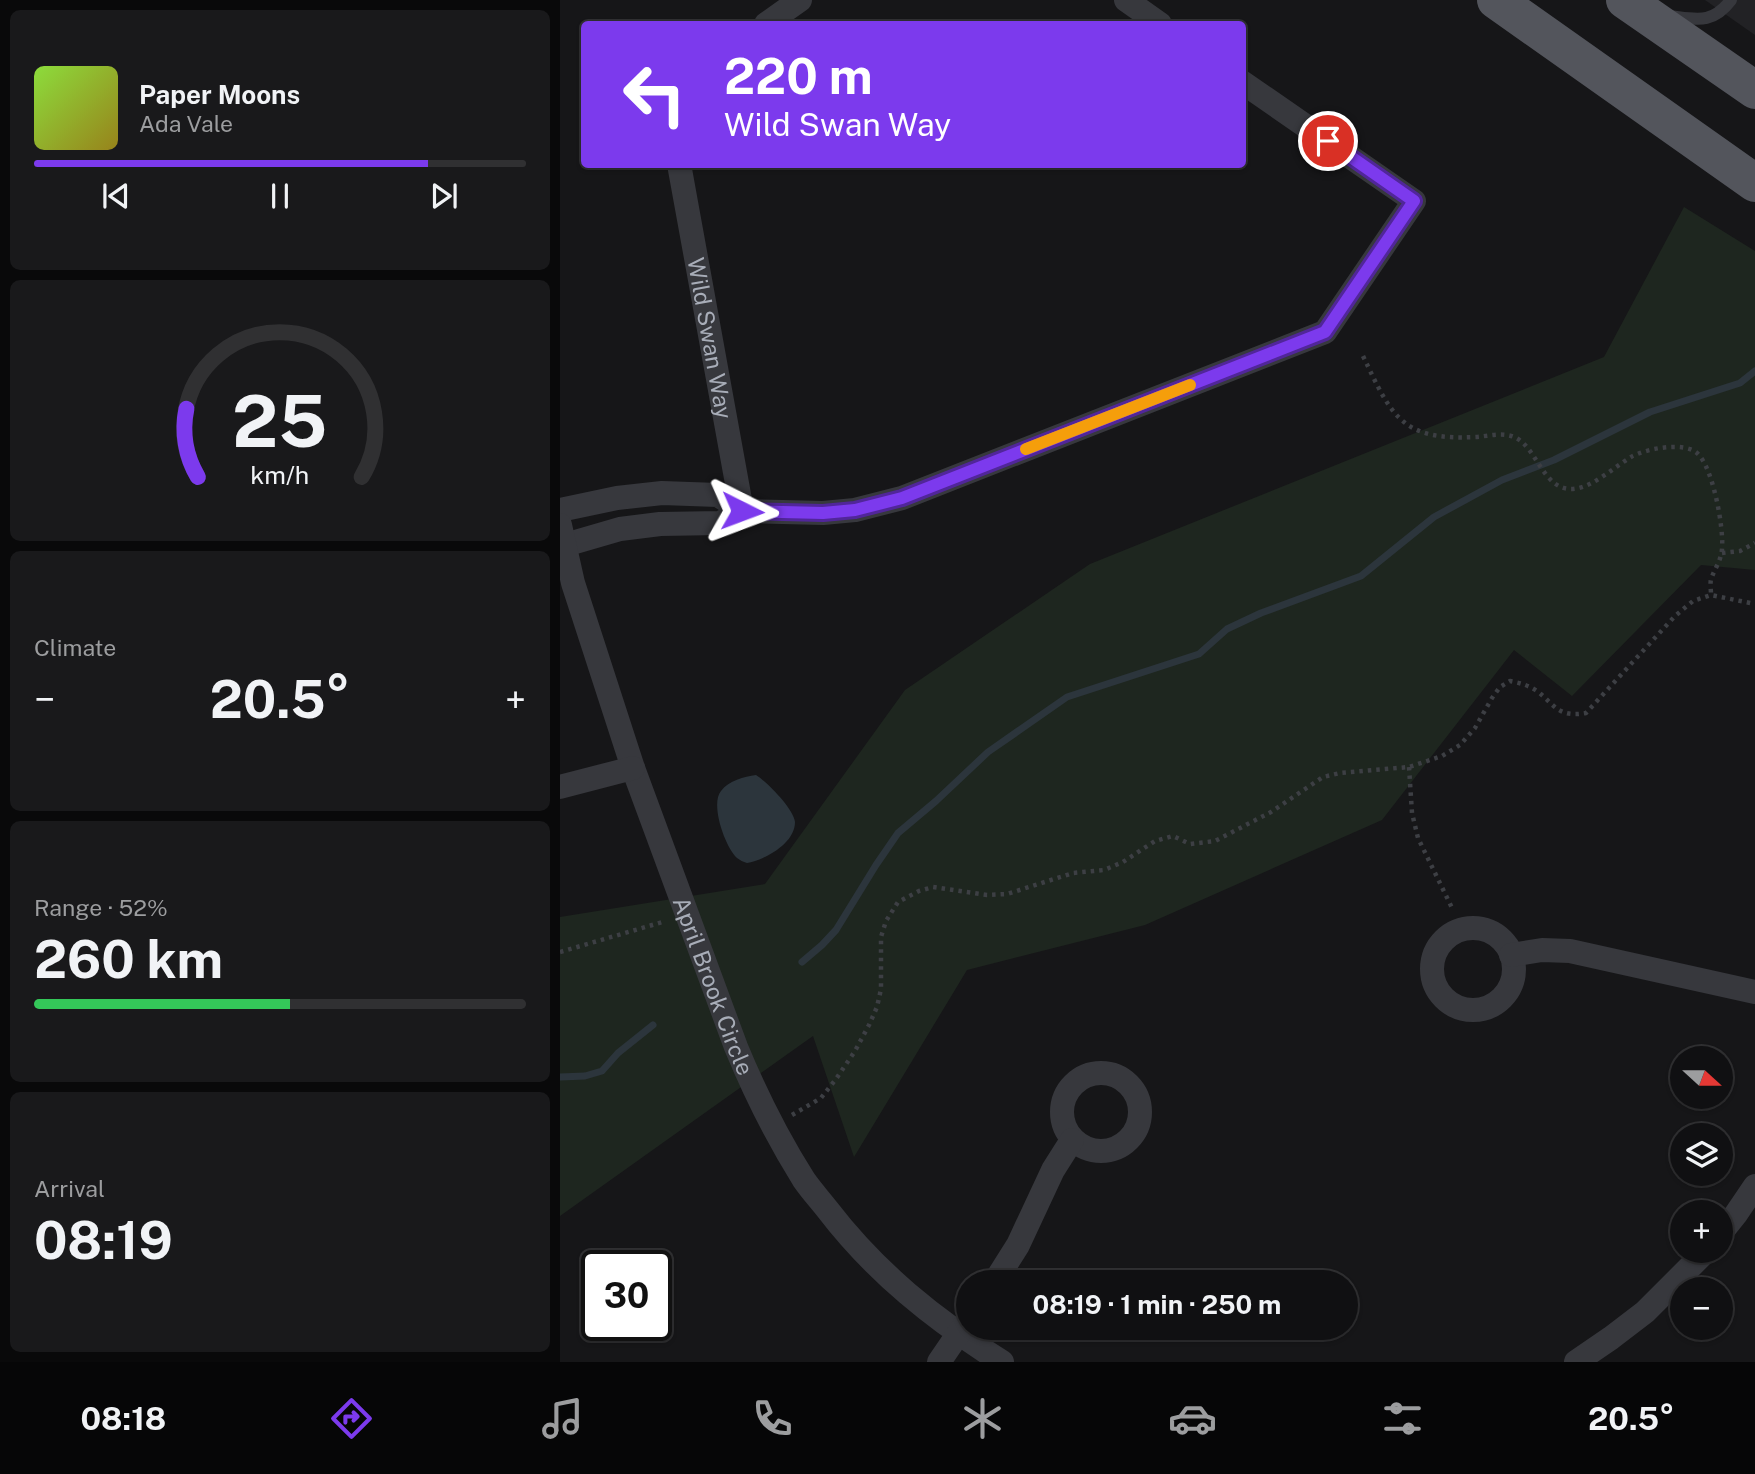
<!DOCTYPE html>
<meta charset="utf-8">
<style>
:root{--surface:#101012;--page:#19191b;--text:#f1f3f6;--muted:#9c9d9f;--line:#303032;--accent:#7c3aed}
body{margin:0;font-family:"Public Sans",sans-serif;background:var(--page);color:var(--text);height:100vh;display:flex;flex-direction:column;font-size:26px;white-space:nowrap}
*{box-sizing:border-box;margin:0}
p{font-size:23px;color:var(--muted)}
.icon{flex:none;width:38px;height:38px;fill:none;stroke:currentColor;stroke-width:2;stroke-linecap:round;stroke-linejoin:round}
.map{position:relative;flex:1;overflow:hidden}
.side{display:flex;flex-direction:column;gap:10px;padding:10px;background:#09090a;width:560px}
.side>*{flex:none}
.banner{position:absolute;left:21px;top:21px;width:665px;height:147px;border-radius:7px;box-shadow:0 2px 5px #0004,0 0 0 2px var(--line);background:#7c3aed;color:#fff;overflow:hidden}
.needle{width:46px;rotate:111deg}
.controls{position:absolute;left:1110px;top:1046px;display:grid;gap:14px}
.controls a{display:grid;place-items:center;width:63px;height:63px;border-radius:50%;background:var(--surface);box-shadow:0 2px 5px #0004,0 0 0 2px var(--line);font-size:35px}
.speed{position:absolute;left:21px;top:1250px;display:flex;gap:14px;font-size:35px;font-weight:700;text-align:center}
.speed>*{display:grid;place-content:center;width:91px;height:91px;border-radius:50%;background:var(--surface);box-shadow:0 2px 5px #0004,0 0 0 2px var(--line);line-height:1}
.speed .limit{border:4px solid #111;border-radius:10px;background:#fff;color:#111}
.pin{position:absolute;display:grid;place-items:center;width:60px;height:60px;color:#fff;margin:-30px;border:4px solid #fff;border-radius:50%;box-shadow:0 2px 7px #0007}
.me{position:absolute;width:77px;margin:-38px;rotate:93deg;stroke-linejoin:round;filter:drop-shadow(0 0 5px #0008)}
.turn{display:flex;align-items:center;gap:24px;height:147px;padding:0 28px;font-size:32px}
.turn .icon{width:91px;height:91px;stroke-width:2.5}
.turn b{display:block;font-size:49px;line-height:60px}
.big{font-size:52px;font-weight:700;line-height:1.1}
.side .widget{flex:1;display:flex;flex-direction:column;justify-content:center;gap:10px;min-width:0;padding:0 24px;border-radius:10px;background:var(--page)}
.side .dial{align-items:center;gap:0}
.dial svg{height:182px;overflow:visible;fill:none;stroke:var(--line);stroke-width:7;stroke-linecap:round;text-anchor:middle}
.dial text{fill:var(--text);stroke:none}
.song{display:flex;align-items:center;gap:21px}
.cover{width:84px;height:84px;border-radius:10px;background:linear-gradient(135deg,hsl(90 70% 55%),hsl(50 70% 35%))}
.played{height:7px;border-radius:4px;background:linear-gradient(90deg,var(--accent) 80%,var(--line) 80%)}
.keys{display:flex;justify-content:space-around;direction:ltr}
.heat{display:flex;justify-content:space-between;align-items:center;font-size:38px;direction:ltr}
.charge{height:10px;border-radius:5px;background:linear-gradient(90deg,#34c759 52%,var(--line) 0)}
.trip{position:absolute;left:396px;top:1270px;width:402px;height:70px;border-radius:35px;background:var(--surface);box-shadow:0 2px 5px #0004,0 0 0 2px var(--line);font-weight:700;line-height:70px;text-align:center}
.tab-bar{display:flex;height:112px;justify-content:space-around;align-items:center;background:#060607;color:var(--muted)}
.tab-bar .icon{width:49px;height:49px}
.tab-bar .active{color:var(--accent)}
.tab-bar b{font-size:32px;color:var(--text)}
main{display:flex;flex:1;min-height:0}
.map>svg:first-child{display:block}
.built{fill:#222225}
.green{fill:#1e261f}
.water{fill:#2c353c}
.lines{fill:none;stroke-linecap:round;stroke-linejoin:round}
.stream{stroke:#2c353c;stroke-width:7}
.path{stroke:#3d3f44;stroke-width:4.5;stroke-dasharray:3.5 5;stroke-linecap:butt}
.lane{stroke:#37383d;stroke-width:12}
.street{stroke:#37383d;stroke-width:24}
.primary{stroke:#53555c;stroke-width:38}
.route-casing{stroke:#51269a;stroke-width:18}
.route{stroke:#7c3aed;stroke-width:12}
.slow{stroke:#f59e0b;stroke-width:12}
.labels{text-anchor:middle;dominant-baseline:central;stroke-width:7;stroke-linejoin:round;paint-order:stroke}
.street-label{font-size:23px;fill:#a8adb8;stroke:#111113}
</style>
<main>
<section class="side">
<div class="widget">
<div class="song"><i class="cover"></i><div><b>Paper Moons</b><p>Ada Vale</p></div></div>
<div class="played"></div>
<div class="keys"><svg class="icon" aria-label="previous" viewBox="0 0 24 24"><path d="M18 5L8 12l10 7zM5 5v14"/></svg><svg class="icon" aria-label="pause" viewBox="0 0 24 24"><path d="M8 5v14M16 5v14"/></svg><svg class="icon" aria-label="next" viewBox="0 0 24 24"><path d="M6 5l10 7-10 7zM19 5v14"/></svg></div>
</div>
<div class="widget dial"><svg viewBox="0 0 100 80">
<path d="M14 69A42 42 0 1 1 86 69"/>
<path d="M14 69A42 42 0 0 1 9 39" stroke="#7c3aed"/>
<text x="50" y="56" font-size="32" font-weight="700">25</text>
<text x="50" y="72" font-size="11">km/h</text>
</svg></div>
<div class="widget"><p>Climate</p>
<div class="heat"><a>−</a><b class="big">20.5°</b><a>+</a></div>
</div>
<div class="widget"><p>Range · 52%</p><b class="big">260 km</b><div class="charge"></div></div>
<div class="widget"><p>Arrival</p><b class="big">08:19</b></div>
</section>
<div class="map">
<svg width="1195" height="1362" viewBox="0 0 1195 1362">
<rect width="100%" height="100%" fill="#161618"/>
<!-- built -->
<polygon class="built" points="1145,0 1195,0 1195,35"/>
<!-- green -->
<polygon class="green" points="1124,207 1195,251 1195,570 1141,565 1012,696 954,650 822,820 585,925 407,970 294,1157 253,1036 0,1216 0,917 205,884 345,690 530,564 1044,357"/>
<!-- water -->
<path class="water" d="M 196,775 C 207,782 234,809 235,822 C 235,844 204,860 187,863 C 183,862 180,860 177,858 C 165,847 150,804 161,791 C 169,780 184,777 196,775 Z"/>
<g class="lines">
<!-- stream -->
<g class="stream">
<polyline points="242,962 262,945 276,930 316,865 338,833 376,801 428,752 507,697 639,654 667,629 701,613 801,576 874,517 942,480 994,460 1090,412 1180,383 1195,371"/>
<polyline points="0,1077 25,1076 42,1071 58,1053 93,1025"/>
</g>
<!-- path -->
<g class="path">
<path d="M 803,356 C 832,417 842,441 916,437 C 930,436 945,431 958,439 C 977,451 984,488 1010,489 C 1030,490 1054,467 1071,457 C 1085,449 1123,441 1137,453 C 1153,467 1164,528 1162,549 C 1161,561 1155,568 1151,579 C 1150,584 1151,590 1151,595"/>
<polyline points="1162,553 1180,551 1195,543"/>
<polyline points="849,767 852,813 858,838 893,910"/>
<polyline points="0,952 106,921"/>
<path d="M 232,1115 L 261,1098 L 276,1079 L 295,1051 L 309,1025 L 317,1007 L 321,989 L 321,937 L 326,921 L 338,902 L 359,891 L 373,887 L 427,895 L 447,894 L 513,873 L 544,870 L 563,862 L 595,841 L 613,836 L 630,844 L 655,841 L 711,812 L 763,777 L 780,773 L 849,767 L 882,756 L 900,745 L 915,728 L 932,698 L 940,687 L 950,681 C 960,683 968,685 977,691 C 995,705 998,718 1026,713 L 1115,616 L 1133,601 L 1151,595 L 1195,604"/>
</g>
<!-- lane -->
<path class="lane" d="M 1109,16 C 1136,19 1152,25 1171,0"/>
<!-- street -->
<g class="street">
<polyline points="566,0 600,24"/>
<polyline points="206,24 240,0"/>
<path id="s1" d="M 119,164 L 182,511 L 263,513 L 295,510 L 342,498 L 765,332 L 854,201 L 682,82"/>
<polyline points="0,510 57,498 102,493 158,495 182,511 160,523 100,524 60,529 5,545"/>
<path id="s2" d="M 0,525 L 13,583 L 73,768 L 176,1047 C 195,1093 217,1137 244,1180 C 251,1190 259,1199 267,1209 C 316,1273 375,1320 442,1362"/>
<polyline points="0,787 73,768"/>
<circle cx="913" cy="969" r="41"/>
<polyline points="951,955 982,950 1010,951 1195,992"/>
<circle cx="541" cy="1112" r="39"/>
<polyline points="1160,1234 1176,1214 1195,1186"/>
<polyline points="434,1283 458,1245 493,1170 512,1140"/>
<polyline points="379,1362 407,1321"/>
<polyline points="1016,1362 1051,1338 1085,1312 1146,1251"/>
</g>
<!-- primary -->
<g class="primary">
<polyline points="936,0 1195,183"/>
<polyline points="1065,0 1195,90"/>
</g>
</g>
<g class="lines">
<defs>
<polyline id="route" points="182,511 263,513 295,510 342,498 765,332 854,201 768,141"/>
</defs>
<!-- route casing -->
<use href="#route" class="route-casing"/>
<!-- route -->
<use href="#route" class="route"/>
<!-- slow -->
<polyline class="slow" points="466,449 630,385"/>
</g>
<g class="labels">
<!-- street labels -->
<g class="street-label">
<text stroke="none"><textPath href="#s1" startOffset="177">Wild Swan Way</textPath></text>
<text stroke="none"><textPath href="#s2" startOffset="486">April Brook Circle</textPath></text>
</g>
</g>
</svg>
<div class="controls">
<a><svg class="needle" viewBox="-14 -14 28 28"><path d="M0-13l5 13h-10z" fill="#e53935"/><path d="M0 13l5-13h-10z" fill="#9c9d9f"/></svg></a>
<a><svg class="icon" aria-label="layers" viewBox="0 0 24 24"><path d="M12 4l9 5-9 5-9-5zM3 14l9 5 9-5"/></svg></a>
<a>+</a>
<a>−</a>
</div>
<div class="speed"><div class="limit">30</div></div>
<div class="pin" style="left:768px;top:141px;background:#d93025"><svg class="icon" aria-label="arrive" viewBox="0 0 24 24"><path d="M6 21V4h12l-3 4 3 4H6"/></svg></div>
<svg class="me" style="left:182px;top:511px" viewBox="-20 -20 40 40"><path d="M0-17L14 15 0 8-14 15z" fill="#7c3aed" stroke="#fff" stroke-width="4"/></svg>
<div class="trip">08:19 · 1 min · 250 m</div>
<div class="banner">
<div class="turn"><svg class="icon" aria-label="left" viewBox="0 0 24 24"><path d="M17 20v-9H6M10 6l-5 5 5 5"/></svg><div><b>220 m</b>Wild Swan Way</div></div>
</div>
</div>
</main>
<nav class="tab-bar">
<b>08:18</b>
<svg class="icon active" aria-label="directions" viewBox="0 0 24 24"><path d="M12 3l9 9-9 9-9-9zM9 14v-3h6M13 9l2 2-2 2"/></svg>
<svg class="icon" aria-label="music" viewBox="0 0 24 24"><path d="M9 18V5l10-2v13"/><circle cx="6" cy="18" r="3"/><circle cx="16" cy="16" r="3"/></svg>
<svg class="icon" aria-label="phone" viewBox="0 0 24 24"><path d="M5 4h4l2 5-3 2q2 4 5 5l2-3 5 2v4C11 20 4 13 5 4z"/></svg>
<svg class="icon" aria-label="climate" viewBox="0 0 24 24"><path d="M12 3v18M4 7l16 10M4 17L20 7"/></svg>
<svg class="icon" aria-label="car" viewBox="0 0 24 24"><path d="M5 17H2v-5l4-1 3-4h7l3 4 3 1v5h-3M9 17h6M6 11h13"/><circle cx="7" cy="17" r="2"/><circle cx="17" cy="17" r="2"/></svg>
<svg class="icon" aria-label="filters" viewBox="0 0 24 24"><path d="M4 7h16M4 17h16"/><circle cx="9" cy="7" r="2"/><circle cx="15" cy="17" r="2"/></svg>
<b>20.5°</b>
</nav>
